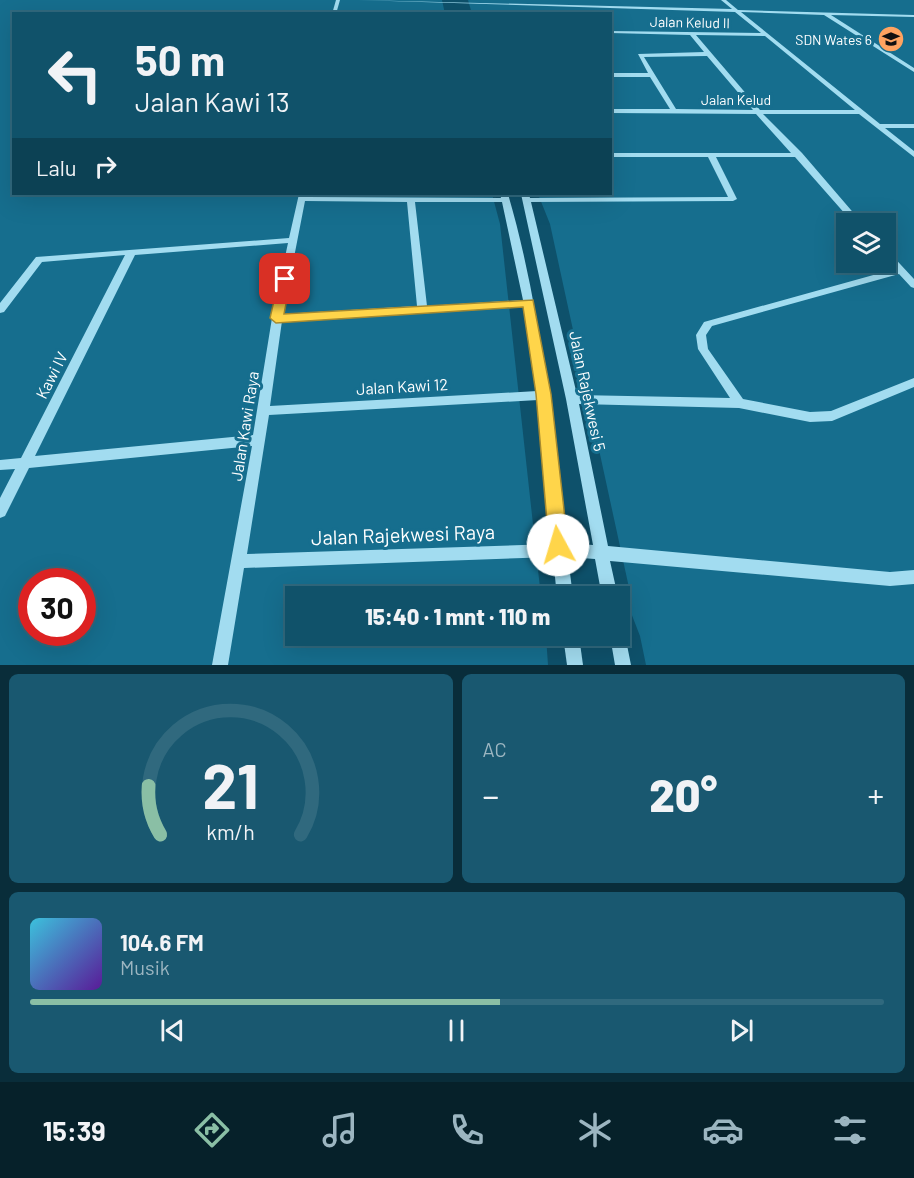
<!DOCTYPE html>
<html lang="id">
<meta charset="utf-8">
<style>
:root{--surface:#10526a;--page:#195870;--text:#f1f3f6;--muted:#9cb6c1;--line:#30697e;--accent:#8abfa5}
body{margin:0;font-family:Barlow,sans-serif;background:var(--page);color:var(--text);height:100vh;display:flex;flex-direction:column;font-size:22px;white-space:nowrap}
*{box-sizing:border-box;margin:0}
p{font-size:20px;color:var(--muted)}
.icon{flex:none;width:33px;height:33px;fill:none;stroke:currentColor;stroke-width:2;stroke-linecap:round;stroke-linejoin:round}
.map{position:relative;height:665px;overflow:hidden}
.sheet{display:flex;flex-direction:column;gap:9px;padding:9px;background:#092d3a;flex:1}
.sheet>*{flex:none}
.banner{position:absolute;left:12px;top:12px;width:600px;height:183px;border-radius:0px;box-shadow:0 6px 24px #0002,0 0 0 2px var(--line);background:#10526a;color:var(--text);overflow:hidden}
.buttons{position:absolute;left:836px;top:213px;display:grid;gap:12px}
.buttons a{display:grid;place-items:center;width:60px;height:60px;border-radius:0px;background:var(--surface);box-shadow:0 6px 24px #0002,0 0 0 2px var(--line);font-size:30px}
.speed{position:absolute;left:18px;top:568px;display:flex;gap:12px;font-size:30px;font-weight:700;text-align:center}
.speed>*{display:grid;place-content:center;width:78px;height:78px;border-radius:50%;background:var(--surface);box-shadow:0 6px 24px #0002,0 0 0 2px var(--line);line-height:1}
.speed .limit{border:9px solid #d22;background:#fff;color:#111}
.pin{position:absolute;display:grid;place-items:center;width:51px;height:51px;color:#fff;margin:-26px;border-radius:12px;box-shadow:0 3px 9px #0006}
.me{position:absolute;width:66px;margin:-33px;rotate:354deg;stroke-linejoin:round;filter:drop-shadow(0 0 4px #0008)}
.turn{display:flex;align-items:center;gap:21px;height:126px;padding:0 24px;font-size:27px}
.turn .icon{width:78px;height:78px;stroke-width:2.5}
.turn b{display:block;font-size:42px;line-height:51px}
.then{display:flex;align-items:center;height:57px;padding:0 24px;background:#0003;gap:12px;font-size:22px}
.big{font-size:45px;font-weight:800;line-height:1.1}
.sheet .widget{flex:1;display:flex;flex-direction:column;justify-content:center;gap:9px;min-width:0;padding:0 21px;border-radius:9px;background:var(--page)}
.sheet .dial{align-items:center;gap:0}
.dial svg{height:156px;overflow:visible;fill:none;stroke:var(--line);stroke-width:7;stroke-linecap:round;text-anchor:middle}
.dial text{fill:var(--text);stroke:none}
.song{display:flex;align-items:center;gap:18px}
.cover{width:72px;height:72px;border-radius:9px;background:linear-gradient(135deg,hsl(190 70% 55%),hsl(270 70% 35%))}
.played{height:6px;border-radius:3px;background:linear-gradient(90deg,var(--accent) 55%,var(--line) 55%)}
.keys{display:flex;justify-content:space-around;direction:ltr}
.heat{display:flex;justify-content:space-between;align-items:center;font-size:33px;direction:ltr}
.sheet .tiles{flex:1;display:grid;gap:9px;grid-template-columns:1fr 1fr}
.widget:last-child{grid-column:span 2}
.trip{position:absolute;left:285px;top:586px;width:345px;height:60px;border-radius:0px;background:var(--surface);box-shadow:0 6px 24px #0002,0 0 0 2px var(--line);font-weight:800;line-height:60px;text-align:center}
.tabs{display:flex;height:96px;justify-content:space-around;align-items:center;background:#06212a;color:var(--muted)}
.tabs .icon{width:42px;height:42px}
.tabs .on{color:var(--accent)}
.tabs b{font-size:27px;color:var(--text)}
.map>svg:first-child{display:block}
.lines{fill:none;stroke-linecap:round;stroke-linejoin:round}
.river{fill:#0e516b;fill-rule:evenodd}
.minor{fill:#a2dcf0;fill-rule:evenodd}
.route{fill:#ffd54a;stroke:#a68a30;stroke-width:1.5}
.labels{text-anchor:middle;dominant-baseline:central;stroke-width:6;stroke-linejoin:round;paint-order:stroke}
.far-street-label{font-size:14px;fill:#fff;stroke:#166e8e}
.far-poi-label{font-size:14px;fill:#fff;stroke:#166e8e;text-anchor:end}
.street-label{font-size:16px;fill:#fff;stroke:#166e8e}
.near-street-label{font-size:20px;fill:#fff;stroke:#166e8e}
</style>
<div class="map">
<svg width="914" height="665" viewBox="0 0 914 665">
<rect width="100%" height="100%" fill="#166e8e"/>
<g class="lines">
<!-- river -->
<g class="river">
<polygon points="442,0 468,0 472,14 445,14"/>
<polygon points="492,194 538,194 550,224 631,597 628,605 640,636 646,665 548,665 546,636 620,636 620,597 541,597 500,224"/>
</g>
<!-- minor -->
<g class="minor">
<polygon points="336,0 340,0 336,14 332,14"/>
<path d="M 358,0 L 732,9 L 721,0 L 726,0 L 738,10 L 914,15 L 914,17 L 831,15 L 914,68 L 914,72 L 824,15 L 741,12 L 880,124 L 914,124 L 914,128 L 885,128 L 914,151 L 914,157 L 859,114 L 763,114 L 802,153 L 863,224 L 854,224 L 795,157 L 716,157 L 737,199 L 733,201 L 531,202 L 577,395 L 730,398 L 698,349 L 696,335 L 704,322 L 895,269 L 885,258 L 885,250 L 888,251 L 914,279 L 914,288 L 911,287 L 899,274 L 712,326 L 706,335 L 708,349 L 743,399 L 810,412 L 831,411 L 914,378 L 914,387 L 832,421 L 810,422 L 739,408 L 579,404 L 608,546 L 890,572 L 914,570 L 914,584 L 890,586 L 610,561 L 618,597 L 602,597 L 595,559 L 568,557 L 573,597 L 557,597 L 553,557 L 244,568 L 228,665 L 212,665 L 252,446 L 29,468 L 5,516 L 0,518 L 0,498 L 15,469 L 0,470 L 0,460 L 21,458 L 125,255 L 42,262 L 4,312 L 0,313 L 0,303 L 36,257 L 289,238 L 299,194 L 307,194 L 306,197 L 501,198 L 500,194 L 508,194 C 541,307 552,426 566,543 L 593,545 L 566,399 L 521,194 L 529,194 L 530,198 L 728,197 L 708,157 L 610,157 L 610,153 L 791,153 L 756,114 L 610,113 L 610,109 L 670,109 L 650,77 L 610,77 L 610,73 L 648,73 L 638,54 L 704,52 L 690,35 L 610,33 L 610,31 L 761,33 L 735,12 ZM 696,35 L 765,36 L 855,110 L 760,110 ZM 707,56 L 753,110 L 676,109 L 644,57 ZM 305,201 L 407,202 L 417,306 L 283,314 ZM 415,202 L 502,202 L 523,300 L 427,306 ZM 288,243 L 272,318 L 253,435 L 35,456 L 135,255 ZM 525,306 L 537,391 L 270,406 L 282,321 ZM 538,400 L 552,544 L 247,554 L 269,415 Z"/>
<polygon points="620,629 624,630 631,665 615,665 610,636 620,636"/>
<polygon points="563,636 579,636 583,665 567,665"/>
</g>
</g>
<!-- route -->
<polygon class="route" points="285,275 291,279 284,314 533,300 551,394 568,545 565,552 558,554 552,552 549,545 536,394 523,307 276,323 270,318 279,279"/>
<!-- icons -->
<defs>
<symbol id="school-disc" viewBox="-11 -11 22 22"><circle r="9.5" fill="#ffa360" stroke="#166e8e"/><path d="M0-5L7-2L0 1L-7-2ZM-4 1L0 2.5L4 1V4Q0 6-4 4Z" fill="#111"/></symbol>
</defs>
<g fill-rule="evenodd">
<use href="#school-disc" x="876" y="24" width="30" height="30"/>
</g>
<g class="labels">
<!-- far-street labels -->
<g class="far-street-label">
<text transform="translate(690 22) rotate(1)">Jalan Kelud II</text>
<text x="736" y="99">Jalan Kelud</text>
</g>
<!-- far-poi labels -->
<g class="far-poi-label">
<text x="872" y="39">SDN Wates 6</text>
</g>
<!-- street labels -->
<g class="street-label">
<text transform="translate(51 375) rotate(-63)">Kawi IV</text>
<text transform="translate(402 386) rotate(-3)">Jalan Kawi 12</text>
<text transform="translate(588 391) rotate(78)">Jalan Rajekwesi 5</text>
<text transform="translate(244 426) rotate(-81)">Jalan Kawi Raya</text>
</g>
<!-- near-street labels -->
<g class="near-street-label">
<text transform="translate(403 534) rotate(-2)">Jalan Rajekwesi Raya</text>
</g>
</g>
</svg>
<div class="buttons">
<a><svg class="icon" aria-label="layers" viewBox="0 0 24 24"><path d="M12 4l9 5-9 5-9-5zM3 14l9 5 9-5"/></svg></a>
</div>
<div class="speed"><div class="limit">30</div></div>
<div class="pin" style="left:285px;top:279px;background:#d93025"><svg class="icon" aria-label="arrive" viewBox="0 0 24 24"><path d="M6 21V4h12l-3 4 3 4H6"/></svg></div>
<svg class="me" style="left:558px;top:545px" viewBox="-20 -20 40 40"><circle r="19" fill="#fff"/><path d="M0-13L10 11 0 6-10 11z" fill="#ffd54a"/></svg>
<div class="trip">15:40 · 1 mnt · 110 m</div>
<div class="banner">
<div class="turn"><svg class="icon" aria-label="left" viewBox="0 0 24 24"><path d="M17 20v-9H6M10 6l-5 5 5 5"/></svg><div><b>50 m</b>Jalan Kawi 13</div></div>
<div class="then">Lalu<svg class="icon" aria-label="right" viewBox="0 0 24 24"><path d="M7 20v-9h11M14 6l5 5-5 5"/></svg></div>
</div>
</div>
<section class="sheet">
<div class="tiles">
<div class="widget dial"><svg viewBox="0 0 100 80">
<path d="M14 69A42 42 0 1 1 86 69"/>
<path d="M14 69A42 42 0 0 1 8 44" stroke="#8abfa5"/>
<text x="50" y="56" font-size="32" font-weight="700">21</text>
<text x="50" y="72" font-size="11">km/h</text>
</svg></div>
<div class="widget"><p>AC</p>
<div class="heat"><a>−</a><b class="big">20°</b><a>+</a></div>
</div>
<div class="widget">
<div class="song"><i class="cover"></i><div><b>104.6 FM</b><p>Musik</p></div></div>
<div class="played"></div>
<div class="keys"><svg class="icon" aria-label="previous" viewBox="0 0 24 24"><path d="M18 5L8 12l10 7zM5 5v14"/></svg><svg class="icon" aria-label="pause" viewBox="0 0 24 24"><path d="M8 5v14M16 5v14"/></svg><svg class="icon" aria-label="next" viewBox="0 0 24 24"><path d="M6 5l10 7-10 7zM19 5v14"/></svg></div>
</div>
</div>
</section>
<nav class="tabs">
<b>15:39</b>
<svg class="icon on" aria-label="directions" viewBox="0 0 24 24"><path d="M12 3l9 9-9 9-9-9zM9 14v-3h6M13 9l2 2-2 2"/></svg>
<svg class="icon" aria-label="music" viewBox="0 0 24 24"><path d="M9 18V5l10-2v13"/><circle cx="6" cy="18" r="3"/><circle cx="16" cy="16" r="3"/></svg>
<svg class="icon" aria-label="phone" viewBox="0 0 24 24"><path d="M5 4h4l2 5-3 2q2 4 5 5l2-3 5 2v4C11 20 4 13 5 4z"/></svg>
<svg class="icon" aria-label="climate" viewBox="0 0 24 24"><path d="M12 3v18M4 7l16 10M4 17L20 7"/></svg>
<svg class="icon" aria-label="car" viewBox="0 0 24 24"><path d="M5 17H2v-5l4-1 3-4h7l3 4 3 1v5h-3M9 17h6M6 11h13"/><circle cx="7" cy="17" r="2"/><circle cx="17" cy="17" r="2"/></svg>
<svg class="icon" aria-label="filters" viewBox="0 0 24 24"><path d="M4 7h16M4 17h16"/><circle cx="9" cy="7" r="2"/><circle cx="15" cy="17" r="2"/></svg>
</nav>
